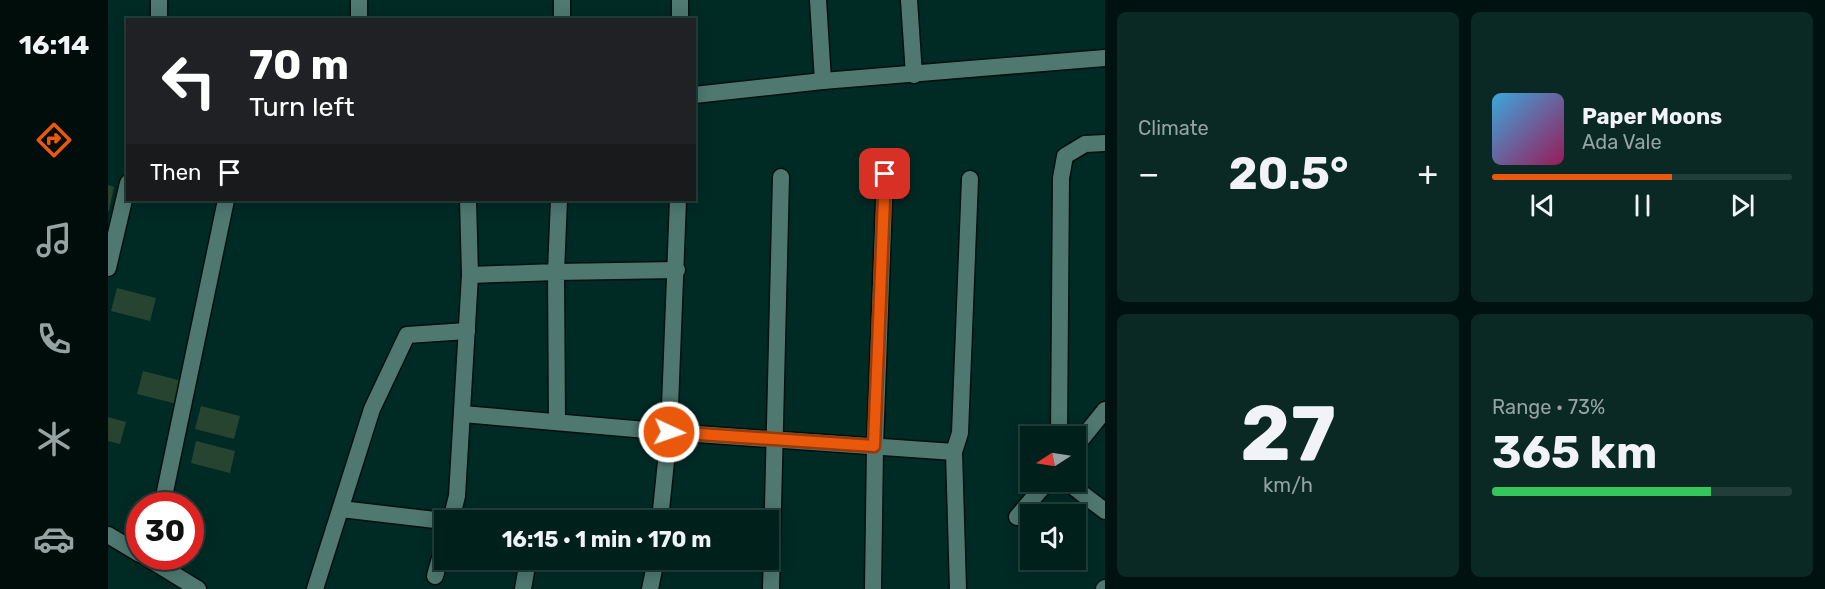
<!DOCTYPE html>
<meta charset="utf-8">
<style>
:root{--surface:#00201b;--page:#0a2824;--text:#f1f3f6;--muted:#95a3a3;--line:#223e3a;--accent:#ea580c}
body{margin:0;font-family:Rubik,sans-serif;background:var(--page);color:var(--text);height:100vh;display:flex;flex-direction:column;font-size:22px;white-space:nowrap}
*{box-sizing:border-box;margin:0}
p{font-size:20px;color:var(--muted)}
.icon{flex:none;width:33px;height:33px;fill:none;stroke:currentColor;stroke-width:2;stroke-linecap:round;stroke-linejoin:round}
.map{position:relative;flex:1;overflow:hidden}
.drawer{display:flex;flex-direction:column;gap:12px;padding:12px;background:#00120f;width:720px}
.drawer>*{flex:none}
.top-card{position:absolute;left:18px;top:18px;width:570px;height:183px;border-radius:0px;box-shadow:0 3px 15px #0003,0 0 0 2px var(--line);background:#202124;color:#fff;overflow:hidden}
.needle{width:39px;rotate:258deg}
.buttons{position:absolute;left:912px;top:426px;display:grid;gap:12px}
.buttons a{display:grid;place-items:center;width:66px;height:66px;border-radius:0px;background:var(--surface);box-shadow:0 3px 15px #0003,0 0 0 2px var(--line);font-size:30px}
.speed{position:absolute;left:18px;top:492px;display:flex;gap:12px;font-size:30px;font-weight:700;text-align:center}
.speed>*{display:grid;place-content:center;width:78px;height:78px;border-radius:50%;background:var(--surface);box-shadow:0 3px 15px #0003,0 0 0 2px var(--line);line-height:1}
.speed .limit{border:9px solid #d22;background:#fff;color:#111}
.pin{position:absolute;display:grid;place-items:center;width:51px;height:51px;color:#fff;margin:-26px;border-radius:12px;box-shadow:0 3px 9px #0006}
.me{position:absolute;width:66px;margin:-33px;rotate:93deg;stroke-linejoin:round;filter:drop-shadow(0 0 4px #0008)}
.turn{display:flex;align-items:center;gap:21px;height:126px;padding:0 24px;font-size:27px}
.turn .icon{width:78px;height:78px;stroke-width:2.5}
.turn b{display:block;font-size:42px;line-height:51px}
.then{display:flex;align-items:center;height:57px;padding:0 24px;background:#0003;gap:12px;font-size:22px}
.big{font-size:45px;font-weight:700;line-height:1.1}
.drawer .card{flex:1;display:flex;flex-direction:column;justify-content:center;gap:9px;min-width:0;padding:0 21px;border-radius:9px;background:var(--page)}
.drawer .dial{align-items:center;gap:0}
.dial b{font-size:78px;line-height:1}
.song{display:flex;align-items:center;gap:18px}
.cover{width:72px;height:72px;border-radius:9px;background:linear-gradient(135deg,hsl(200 70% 55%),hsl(330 70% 35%))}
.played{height:6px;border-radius:3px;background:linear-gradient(90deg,var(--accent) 60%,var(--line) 60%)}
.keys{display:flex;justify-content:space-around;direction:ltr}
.heat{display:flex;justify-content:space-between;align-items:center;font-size:33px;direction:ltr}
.charge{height:9px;border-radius:4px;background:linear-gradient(90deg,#34c759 73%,var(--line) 0)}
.drawer .tiles{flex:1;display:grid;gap:12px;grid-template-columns:repeat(2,1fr)}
.trip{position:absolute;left:326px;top:510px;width:345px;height:60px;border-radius:0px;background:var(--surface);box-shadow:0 3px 15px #0003,0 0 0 2px var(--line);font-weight:700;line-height:60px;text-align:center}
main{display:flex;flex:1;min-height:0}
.tabs{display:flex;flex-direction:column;width:108px;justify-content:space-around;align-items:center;background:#000d0b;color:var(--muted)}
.tabs .icon{width:42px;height:42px}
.tabs .on{color:var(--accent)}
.tabs b{font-size:27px;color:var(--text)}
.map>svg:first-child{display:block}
.building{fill:#274431}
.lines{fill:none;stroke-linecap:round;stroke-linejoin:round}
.minor-casing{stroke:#00100d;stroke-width:19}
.minor{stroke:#4e7870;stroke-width:16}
.route-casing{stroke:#983908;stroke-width:15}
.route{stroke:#ea580c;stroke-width:10}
</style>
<main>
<nav class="tabs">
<b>16:14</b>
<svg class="icon on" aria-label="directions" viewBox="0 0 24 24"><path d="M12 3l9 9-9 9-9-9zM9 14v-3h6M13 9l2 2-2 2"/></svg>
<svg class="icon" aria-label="music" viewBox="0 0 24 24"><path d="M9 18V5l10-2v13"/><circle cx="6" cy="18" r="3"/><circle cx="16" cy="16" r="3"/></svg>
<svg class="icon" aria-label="phone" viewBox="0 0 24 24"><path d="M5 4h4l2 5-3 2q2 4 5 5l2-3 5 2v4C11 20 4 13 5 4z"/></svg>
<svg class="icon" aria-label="climate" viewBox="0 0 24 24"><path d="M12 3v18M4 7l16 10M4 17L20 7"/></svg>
<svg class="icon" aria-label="car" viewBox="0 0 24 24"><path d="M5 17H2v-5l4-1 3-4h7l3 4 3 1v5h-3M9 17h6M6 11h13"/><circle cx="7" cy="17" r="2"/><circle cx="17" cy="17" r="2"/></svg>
</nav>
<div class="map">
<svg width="997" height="589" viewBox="0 0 997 589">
<rect width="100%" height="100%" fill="#002a24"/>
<!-- building -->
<g class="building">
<polygon points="0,185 6,187 1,211 0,211"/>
<polygon points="9,288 48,298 42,321 3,311"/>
<polygon points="35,371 74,381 69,404 29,394"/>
<polygon points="93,406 132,416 126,439 87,429"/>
<polygon points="0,417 18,422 12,444 0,441"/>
<polygon points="88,441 127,451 122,473 83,463"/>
</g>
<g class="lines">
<defs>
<g id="minor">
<polyline points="710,0 715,81"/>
<polyline points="801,0 806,75"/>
<polyline points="51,20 51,0"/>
<polyline points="251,20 251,0"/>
<polyline points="454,20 454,0"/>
<polyline points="572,20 572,0"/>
<polyline points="586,95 715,81 997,58"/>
<polyline points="360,200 362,275"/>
<polyline points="0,268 20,183"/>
<polyline points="355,414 561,432 846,452"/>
<polyline points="449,422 448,272 569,270"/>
<polyline points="951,436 953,178 957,156 977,144 997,143"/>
<polyline points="968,446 997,410"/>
<polyline points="959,482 997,511"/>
<polyline points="54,506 118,200"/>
<polyline points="233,509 336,521"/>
<polyline points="909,517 939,482"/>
<polyline points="343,520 349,496 362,275 448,272 451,200"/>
<polyline points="552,520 561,432 570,200"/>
<polyline points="0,535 32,554"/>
<polyline points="36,556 90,589"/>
<polyline points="327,576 336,544"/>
<polyline points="207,589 264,409 299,335 359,331"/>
<polyline points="415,589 420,560"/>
<polyline points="542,589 548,560"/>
<polyline points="663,589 673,177"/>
<polyline points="765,589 767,446 777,174"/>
<polyline points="850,589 846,452 852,433 862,179"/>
<polyline points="996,589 997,588"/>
</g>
</defs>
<!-- minor casing -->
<use href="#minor" class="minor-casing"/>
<!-- minor -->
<use href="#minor" class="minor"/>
</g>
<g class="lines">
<defs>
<polyline id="route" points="561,432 766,446 777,174"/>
</defs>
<!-- route casing -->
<use href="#route" class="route-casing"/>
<!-- route -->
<use href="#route" class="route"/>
</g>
</svg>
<div class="buttons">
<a><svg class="needle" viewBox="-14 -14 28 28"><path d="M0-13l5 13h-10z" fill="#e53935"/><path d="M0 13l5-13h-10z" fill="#95a3a3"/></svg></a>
<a><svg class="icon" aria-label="sound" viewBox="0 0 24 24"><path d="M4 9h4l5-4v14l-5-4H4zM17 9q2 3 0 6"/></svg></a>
</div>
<div class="speed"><div class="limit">30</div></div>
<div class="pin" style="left:777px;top:174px;background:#d93025"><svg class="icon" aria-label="arrive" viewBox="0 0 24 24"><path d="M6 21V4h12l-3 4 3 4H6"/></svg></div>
<svg class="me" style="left:561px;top:432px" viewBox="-20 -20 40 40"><circle r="17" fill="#ea580c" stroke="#fff" stroke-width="3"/><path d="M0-11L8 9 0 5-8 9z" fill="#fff"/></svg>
<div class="trip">16:15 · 1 min · 170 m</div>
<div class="top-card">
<div class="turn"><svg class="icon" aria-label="left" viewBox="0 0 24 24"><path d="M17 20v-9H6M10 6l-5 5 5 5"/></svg><div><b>70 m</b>Turn left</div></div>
<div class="then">Then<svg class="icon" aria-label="arrive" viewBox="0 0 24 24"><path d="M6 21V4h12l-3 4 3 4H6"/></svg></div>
</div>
</div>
<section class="drawer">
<div class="tiles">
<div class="card"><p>Climate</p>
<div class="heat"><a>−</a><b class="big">20.5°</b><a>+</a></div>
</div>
<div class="card">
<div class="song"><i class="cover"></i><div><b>Paper Moons</b><p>Ada Vale</p></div></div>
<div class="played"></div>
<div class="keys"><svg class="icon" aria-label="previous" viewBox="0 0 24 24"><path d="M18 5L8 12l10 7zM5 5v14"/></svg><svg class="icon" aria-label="pause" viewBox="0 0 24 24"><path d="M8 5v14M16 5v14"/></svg><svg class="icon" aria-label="next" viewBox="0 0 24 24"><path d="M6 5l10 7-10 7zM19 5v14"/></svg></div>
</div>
<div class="card dial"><b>27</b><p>km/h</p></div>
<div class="card"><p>Range · 73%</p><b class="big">365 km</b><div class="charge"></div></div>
</div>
</section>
</main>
